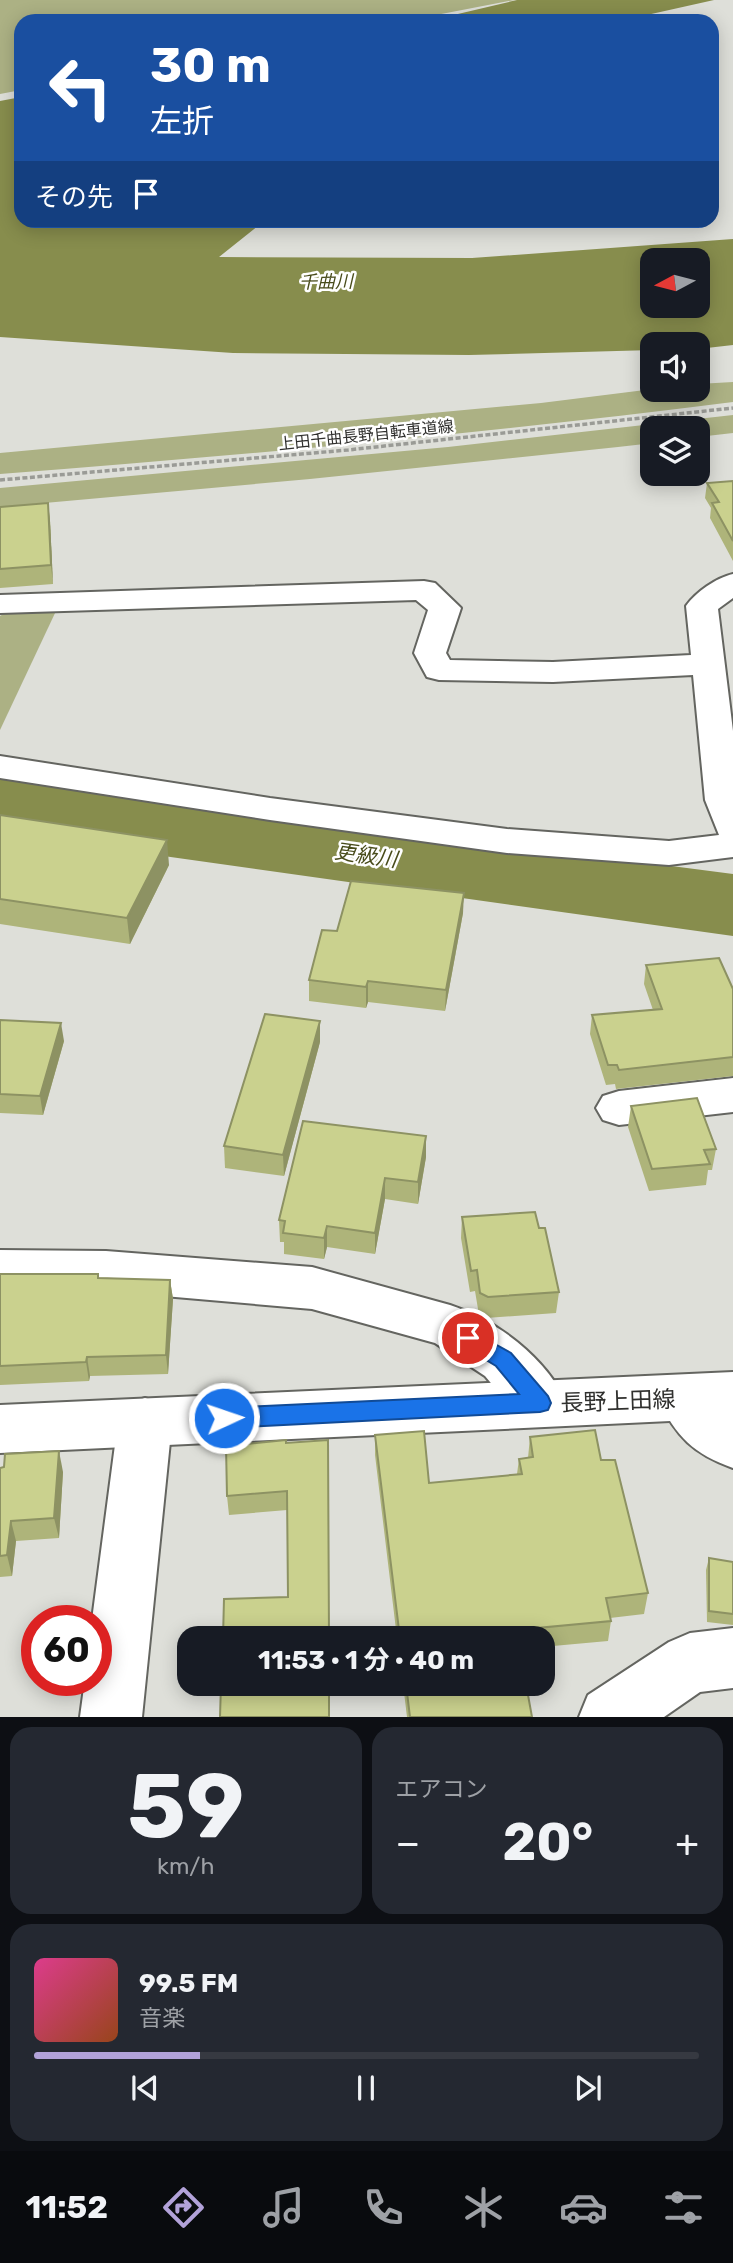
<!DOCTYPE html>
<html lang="ja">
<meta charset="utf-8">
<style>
:root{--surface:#171b24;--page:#242831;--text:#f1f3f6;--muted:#9ea1a6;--line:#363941;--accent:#b2a2d9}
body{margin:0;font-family:Rubik,"Noto Sans JP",sans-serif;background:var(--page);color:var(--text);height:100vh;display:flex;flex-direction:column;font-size:26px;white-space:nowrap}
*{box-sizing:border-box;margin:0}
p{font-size:23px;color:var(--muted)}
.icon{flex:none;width:38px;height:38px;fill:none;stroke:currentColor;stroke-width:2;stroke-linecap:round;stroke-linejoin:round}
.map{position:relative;height:1717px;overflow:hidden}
.details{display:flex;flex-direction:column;gap:10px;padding:10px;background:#0d0f14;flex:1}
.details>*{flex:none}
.hud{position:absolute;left:14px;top:14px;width:705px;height:214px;border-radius:21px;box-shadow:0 4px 18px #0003;background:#1a4fa0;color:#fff;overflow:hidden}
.needle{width:46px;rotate:263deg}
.fabs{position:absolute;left:640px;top:248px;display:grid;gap:14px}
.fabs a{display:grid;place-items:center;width:70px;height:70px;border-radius:14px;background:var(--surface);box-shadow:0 4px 18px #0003;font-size:35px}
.speed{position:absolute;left:21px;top:1605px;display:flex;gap:14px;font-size:35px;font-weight:700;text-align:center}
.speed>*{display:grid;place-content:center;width:91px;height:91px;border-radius:50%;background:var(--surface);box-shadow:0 4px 18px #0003;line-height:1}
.speed .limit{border:10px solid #d22;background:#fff;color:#111}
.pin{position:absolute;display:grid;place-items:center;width:60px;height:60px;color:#fff;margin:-30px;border:4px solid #fff;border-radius:50%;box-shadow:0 2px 7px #0007}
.me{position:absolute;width:77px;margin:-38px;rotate:87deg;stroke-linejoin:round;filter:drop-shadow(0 0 5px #0008)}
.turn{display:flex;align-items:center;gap:24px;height:147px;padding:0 21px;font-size:32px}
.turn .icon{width:91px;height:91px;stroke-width:2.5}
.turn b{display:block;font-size:49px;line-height:60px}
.then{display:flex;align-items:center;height:66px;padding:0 21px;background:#0003;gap:14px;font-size:26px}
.big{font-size:52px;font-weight:700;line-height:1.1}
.details .tile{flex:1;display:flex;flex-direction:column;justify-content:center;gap:10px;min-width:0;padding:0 24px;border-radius:21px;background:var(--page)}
.details .dial{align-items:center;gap:0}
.dial b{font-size:91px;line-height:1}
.song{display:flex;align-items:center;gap:21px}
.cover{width:84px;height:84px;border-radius:10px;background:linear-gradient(135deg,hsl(330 70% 55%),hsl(20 70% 35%))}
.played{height:7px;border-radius:4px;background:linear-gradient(90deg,var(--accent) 25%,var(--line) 25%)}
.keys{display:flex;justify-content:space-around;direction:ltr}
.heat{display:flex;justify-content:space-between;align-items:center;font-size:38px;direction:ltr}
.details .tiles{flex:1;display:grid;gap:10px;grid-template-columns:1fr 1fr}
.tile:last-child{grid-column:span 2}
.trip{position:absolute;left:177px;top:1626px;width:378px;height:70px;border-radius:21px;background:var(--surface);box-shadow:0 4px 18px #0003;font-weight:700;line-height:70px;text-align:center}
.tab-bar{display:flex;height:112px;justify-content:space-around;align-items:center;background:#090b0e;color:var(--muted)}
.tab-bar .icon{width:49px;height:49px}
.tab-bar .on{color:var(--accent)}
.tab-bar b{font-size:32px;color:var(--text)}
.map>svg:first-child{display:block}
.green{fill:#acb184}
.water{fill:#878d4d;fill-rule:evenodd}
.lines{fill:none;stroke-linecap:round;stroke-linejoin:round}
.river{fill:#878d4d;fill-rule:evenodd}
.minor-casing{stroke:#646560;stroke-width:4}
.primary-casing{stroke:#646560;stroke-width:4}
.path{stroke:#9a9b96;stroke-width:3.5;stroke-dasharray:5 2.5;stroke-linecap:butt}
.minor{fill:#fff;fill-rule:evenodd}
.primary{fill:#fff;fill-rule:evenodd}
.wall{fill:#aeb47a}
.shaded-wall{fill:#8d9263}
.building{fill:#cad18e;stroke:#8d9263;stroke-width:2}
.route{fill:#1a73e8;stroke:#114b97;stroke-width:2}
.labels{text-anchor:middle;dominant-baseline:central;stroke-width:5;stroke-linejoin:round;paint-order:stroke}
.far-street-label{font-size:16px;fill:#30302e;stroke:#fff}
.far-water-label{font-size:18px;font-style:italic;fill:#494c1b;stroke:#fff}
.water-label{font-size:21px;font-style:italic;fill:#494c1b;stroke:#fff}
.near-street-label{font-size:23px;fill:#30302e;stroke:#fff}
</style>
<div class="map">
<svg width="733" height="1717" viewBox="0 0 733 1717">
<rect width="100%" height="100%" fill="#dedfd9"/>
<!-- green -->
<g class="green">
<polygon points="0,0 514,0 405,21 21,21 21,90 0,94"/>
<path d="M 733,382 L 733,402 C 489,433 245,455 0,474 L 0,453 L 541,403 L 653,389 L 698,390 L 698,384 Z"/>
<polygon points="733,415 733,433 698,437 698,429 653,429 653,443 618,447 310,479 0,507 0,488 448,447"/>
<polygon points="56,611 0,730 0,616 7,612"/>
</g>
<!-- water -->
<g class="water">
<polygon points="517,0 714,0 620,21 428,21"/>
<path d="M 21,97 L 21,220 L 264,221 L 219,257 L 472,258 L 733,239 L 733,345 L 698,349 L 698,345 L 653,345 L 653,350 L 469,355 L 233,353 L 0,337 L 0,101 ZM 653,261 L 698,261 L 698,306 L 653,306 Z"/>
</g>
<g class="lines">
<!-- river -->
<polygon class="river" points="0,779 733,874 733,936 0,833"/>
<defs>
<g id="minor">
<path d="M 733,574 L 733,598 L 718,609 L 733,731 L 733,857 L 669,865 L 507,853 L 270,820 L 0,778 L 0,756 L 270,798 L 507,829 L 669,841 L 719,835 L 705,800 L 693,675 L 553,682 L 439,680 L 427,677 L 414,653 L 428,610 L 416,600 L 0,613 L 0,595 L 424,581 L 435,583 L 461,608 L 446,653 L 450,660 L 553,662 L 691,655 L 686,606 C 696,592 716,578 733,574 Z"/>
<polygon points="733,1078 733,1112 619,1125 603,1120 596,1108 603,1096 619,1091"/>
<path d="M 0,1250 L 106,1251 L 312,1267 L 450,1305 C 498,1321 545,1357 567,1403 L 559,1419 L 540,1426 L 521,1419 L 485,1376 L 435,1343 L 312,1309 L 106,1291 L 0,1290 Z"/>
<path d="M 685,1376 L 704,1383 L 725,1411 L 733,1416 L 733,1468 C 694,1454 676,1437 658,1399 L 666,1383 Z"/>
<polygon points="145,1398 164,1405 172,1422 142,1717 80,1717 85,1680 96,1680 96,1620 92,1620 118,1422 126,1405"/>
<polygon points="733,1628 733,1688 700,1692 664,1717 579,1717 588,1695 669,1642 690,1633"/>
</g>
<polygon id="primary" points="733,1372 733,1418 0,1453 0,1405"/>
</defs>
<!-- minor casing -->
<use href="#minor" class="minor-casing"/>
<!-- primary casing -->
<use href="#primary" class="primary-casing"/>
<!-- path -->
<polyline class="path" points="0,480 348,450 733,408"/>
<!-- minor -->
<use href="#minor" class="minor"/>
<!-- primary -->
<use href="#primary" class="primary"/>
</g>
<!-- wall -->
<g class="wall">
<polygon points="733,481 733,561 710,518 711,508 705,498 707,483"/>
<polygon points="48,503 50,521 53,584 0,588 0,507"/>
<polygon points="0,815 169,865 130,944 0,924"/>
<polygon points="463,913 445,1011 368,1002 366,1008 309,1001 309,980 337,931"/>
<polygon points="646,965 733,989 733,1076 616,1089 615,1084 606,1085 590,1034 592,1015 653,1010 644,984"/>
<polygon points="0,1020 64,1041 43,1115 0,1113"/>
<polygon points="320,1042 284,1176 225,1168 224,1146"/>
<polygon points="631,1106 716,1149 712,1170 708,1170 706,1185 649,1191 628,1127"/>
<polygon points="426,1136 426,1157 418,1204 385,1199 375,1254 327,1247 324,1259 284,1254 284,1242 280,1242 279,1220"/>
<polygon points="462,1217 539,1228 559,1292 556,1313 486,1318 479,1315 475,1291 470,1292 461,1238"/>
<polygon points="0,1274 170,1280 173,1299 168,1374 90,1376 89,1381 0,1385"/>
<polygon points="375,1435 429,1483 517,1474 519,1459 528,1458 530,1437 601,1460 648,1593 644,1614 610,1618 611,1621 608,1641 542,1647 542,1638 397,1638 375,1455"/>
<polygon points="286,1440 286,1443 328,1440 329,1638 223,1638 224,1599 288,1597 287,1510 229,1515 227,1496 226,1446"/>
<polygon points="0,1468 63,1472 59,1538 16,1541 12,1576 0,1577"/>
<polygon points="709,1558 733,1562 733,1625 707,1622 706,1570"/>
<polygon points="403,1684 526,1684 532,1717 407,1717"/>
</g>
<!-- shaded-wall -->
<g class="shaded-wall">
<polygon points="48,503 50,521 53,584 51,565"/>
<polygon points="167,840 169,865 130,944 127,918"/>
<polygon points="464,893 463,913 445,1011 446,990"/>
<polygon points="368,981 368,1002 366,1008 366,987"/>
<polygon points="320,1021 320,1042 284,1176 283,1155"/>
<polygon points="61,1023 64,1041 43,1115 40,1096"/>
<polygon points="426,1136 426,1157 418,1204 418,1182"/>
<polygon points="385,1178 385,1199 375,1254 375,1233"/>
<polygon points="327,1226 327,1247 324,1259 324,1238"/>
<polygon points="170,1280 173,1299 168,1374 166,1355"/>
<polygon points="87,1357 90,1376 89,1381 86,1362"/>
<polygon points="59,1451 63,1472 59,1538 54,1518"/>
<polygon points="11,1521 16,1541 12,1576 7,1555"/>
</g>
<!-- building -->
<g class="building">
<polygon points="733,481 733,541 712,503 719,502 707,483"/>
<polygon points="48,503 51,565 0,569 0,507"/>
<polygon points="0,815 167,840 127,918 0,899"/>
<polygon points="351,881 464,893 446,990 368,981 366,987 309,980 322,930 337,931"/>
<polygon points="719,958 733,989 733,1057 619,1070 617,1065 608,1065 592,1015 662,1009 646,965"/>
<polygon points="265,1014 320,1021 283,1155 224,1146"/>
<polygon points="0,1020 61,1023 40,1096 0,1094"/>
<polygon points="697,1098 716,1149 704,1150 710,1164 652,1169 631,1106"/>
<polygon points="303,1121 426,1136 418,1182 385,1178 375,1233 327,1226 324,1238 283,1233 285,1221 279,1220"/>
<polygon points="535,1212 539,1228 545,1228 559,1292 488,1297 480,1293 477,1270 471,1271 462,1217"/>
<polygon points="0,1274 98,1274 98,1278 170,1280 166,1355 87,1357 86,1362 0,1366"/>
<polygon points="595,1430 601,1460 615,1460 648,1593 606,1598 611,1621 516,1630 518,1638 400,1638 375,1435 424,1431 429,1483 522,1474 519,1459 533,1457 530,1437"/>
<polygon points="286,1440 286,1443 328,1440 329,1638 223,1638 224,1599 288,1597 287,1491 227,1496 226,1446"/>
<polygon points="59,1451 54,1518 11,1521 7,1555 0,1556 0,1468 4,1467 5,1454"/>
<polygon points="709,1558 733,1562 733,1614 709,1611"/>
<polygon points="221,1684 329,1684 329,1717 220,1717"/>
<polygon points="406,1684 526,1684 532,1717 410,1717"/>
</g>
<!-- route -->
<polygon class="route" points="468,1329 511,1353 548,1396 551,1403 548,1410 540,1412 224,1428 216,1425 213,1418 216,1411 224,1408 519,1394 496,1366 460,1344 457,1338 460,1331"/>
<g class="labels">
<!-- far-street labels -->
<g class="far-street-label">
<text transform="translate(366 435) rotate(-6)">上田千曲長野自転車道線</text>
</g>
<!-- far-water labels -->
<g class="far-water-label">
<text transform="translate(326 282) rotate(-1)">千曲川</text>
</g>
<!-- water labels -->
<g class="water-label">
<text transform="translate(366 855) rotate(8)">更級川</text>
</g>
<!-- near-street labels -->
<g class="near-street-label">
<text transform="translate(618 1401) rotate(-2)">長野上田線</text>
</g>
</g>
</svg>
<div class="fabs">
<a><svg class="needle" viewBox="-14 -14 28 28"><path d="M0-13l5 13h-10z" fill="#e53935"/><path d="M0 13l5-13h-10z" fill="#9ea1a6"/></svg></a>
<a><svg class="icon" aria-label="sound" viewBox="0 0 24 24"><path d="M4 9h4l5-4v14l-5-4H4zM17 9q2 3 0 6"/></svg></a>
<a><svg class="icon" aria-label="layers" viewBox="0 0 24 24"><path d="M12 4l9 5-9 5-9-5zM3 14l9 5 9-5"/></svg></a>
</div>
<div class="speed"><div class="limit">60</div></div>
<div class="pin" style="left:468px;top:1338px;background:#d93025"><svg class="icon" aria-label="arrive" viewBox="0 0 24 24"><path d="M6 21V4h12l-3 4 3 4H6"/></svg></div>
<svg class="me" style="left:224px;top:1418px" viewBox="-20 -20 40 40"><circle r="17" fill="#1a73e8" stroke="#fff" stroke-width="3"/><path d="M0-11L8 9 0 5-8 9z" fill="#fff"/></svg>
<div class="trip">11:53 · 1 分 · 40 m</div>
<div class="hud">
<div class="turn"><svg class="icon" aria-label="left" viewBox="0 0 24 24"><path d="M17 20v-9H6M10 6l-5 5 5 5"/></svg><div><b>30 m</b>左折</div></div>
<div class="then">その先<svg class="icon" aria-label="arrive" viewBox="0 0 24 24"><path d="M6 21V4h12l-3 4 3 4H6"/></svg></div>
</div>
</div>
<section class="details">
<div class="tiles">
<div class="tile dial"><b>59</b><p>km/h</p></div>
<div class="tile"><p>エアコン</p>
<div class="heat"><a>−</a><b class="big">20°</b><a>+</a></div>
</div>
<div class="tile">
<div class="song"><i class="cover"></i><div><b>99.5 FM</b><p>音楽</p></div></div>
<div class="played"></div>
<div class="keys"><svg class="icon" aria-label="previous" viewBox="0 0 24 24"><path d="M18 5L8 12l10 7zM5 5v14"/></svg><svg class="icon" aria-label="pause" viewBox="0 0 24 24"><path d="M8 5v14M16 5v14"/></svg><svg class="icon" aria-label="next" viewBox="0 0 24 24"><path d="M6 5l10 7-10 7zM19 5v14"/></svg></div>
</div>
</div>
</section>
<nav class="tab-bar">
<b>11:52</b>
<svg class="icon on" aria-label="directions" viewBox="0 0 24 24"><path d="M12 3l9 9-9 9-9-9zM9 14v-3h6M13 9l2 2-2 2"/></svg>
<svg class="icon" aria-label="music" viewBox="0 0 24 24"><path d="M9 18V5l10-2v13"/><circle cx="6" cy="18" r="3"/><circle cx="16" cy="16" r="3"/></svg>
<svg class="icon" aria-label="phone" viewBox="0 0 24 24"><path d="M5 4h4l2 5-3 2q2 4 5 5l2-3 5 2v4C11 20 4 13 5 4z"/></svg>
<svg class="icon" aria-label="climate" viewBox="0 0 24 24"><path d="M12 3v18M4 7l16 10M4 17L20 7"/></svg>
<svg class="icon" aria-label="car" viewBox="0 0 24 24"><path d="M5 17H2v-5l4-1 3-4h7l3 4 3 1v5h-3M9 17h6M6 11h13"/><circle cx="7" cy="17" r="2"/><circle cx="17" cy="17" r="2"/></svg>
<svg class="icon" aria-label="filters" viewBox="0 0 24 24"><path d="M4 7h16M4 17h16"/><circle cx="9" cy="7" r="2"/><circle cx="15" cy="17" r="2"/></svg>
</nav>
